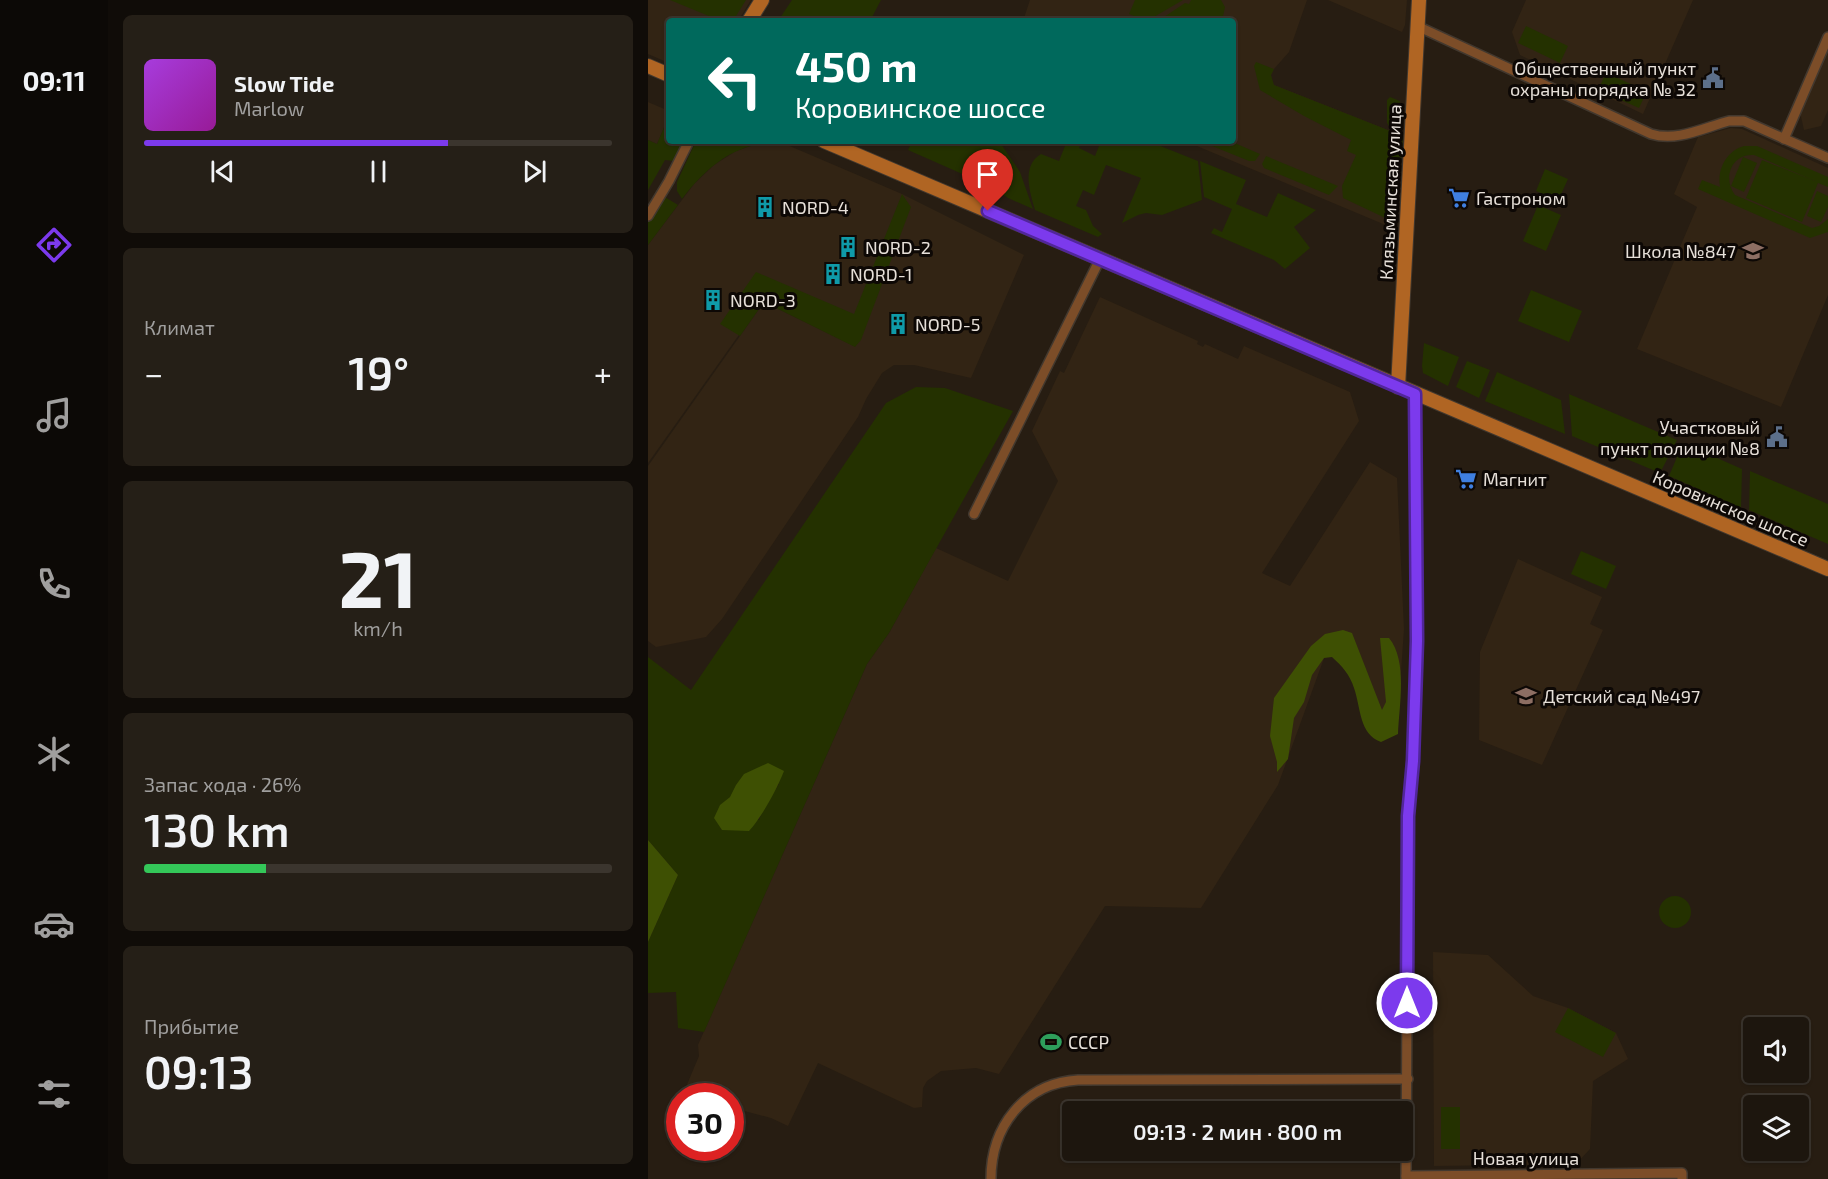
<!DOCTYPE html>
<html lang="ru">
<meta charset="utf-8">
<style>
:root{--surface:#1d160e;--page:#251f17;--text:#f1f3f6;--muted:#a09f9e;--line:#3b352e;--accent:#7c3aed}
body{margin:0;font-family:"Exo 2",sans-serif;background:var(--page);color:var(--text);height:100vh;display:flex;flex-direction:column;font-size:22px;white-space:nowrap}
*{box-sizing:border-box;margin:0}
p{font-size:20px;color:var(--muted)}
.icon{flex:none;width:33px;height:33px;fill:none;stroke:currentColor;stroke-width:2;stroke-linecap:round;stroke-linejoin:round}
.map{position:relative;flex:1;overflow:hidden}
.details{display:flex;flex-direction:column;gap:15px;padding:15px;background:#100c08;width:540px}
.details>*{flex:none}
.hud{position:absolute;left:18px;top:18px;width:570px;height:126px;border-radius:6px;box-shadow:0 2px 4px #0004,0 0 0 2px var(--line);background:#00695c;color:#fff;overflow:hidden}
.tools{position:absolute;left:1095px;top:1017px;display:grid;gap:12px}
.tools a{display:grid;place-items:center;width:66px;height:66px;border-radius:6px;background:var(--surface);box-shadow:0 2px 4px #0004,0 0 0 2px var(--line);font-size:30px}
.speed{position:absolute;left:18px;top:1083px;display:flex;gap:12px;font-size:30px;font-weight:700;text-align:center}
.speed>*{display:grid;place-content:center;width:78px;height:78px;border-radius:50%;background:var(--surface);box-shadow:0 2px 4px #0004,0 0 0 2px var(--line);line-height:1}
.speed .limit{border:9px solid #d22;background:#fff;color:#111}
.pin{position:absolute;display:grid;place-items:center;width:51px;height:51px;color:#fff;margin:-62px -26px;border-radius:50% 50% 50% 0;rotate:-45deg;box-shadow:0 0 6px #0007}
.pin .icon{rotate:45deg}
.me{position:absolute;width:66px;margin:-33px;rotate:0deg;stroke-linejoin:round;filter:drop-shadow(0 0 4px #0008)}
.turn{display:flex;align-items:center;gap:21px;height:126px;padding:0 30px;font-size:27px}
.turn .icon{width:78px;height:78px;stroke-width:2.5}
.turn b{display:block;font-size:42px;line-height:51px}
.big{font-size:45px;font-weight:600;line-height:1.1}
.details .card{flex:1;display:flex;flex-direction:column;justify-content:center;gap:9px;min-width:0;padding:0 21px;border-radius:9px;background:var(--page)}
.details .dial{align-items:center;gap:0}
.dial b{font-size:78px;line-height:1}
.song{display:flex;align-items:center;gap:18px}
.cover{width:72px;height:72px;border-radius:9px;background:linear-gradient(135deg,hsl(280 70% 55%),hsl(300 70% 35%))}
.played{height:6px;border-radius:3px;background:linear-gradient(90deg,var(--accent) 65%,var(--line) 65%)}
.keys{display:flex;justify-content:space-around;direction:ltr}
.heat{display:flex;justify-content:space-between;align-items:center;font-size:33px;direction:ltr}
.charge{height:9px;border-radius:4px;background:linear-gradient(90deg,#34c759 26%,var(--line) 0)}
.trip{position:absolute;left:414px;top:1101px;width:351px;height:60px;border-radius:6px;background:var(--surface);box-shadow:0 2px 4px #0004,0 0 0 2px var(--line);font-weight:600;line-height:60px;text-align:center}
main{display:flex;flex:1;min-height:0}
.tabs{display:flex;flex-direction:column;width:108px;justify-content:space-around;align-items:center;background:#0c0906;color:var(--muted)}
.tabs .icon{width:42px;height:42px}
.tabs .on{color:var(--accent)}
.tabs b{font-size:27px;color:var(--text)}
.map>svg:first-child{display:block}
.built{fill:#322414}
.green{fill:#243100;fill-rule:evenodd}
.forest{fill:#3e5003}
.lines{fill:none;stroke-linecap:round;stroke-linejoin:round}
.street-casing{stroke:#42382e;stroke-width:12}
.secondary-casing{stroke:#42382e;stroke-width:16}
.street{stroke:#7c4d28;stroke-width:9}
.secondary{stroke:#b06523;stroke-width:14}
.route-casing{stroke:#51269a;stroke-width:15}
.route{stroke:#7c3aed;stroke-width:10}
.labels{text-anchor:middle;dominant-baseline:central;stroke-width:6;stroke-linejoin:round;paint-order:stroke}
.poi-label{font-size:18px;fill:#e7e0d9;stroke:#0d0805;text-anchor:start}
.street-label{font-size:18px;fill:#e7e0d9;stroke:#0d0805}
</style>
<main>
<nav class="tabs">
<b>09:11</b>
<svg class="icon on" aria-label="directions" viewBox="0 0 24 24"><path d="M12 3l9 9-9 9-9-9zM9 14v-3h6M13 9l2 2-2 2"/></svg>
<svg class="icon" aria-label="music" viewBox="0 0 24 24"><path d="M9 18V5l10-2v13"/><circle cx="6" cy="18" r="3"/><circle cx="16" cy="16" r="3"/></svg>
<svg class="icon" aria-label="phone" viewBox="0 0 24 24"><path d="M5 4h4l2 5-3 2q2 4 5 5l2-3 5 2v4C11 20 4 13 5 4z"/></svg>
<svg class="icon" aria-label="climate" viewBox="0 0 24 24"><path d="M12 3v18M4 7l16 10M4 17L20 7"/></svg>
<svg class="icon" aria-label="car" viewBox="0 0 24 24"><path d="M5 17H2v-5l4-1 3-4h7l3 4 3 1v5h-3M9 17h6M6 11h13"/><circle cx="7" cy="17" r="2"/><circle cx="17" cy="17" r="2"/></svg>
<svg class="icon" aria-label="filters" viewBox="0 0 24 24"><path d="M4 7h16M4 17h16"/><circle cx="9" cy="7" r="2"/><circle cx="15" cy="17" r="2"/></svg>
</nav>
<section class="details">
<div class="card">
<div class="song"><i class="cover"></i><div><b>Slow Tide</b><p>Marlow</p></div></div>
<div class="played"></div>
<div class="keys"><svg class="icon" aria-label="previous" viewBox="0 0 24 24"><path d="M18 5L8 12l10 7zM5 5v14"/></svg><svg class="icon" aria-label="pause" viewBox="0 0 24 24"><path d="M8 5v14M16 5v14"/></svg><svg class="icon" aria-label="next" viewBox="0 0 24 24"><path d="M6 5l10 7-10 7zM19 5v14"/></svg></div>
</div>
<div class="card"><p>Климат</p>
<div class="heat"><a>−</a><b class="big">19°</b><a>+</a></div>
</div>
<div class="card dial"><b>21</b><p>km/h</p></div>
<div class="card"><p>Запас хода · 26%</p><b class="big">130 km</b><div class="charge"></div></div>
<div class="card"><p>Прибытие</p><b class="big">09:13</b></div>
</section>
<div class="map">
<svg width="1180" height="1179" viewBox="0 0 1180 1179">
<rect width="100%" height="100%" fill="#271d12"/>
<!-- built -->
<g class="built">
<polygon points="0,0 103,0 90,21 21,21 21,63 0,54"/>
<polygon points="382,0 659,0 641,52 626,69 623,75 624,81 626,85 755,136 747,229 537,141 585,141 585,21 375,21"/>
<polygon points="680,0 759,0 757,25 754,32"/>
<polygon points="878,0 1045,0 995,114 872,55 864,32"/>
<polygon points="1180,47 1180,110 1173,126 1156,130 1152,112"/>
<polygon points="0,102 21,111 21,116 9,144 0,140"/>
<polygon points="1083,128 1094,129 1180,168 1180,295 1133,407 989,349 1049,207 1026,194 1050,137"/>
<polygon points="114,142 137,144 254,194 376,255 323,378 266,365 246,365 234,373 218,399 210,417 74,619 58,637 8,647 0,641 0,466 116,302 208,347 127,284 0,463 0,245 46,184 66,165 88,151"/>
<polygon points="452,297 550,341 549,344 555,347 557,344 590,359 596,346 702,392 711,421 614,573 642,586 722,462 749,478 756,629 749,731 738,731 707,648 679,650 630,785 553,908 457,906 351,1074 328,1068 293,1071 279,1081 275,1088 274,1107 266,1108 170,1063 140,1126 123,1118 89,1109 83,1122 82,1096 36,1096 35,1094 51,1056 50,1045 219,664 241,633 288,548 360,581 410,481 384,431 412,371 416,373"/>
<polygon points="870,559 954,597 942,624 955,630 894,765 831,740 832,652"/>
<polygon points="785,952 840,955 885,996 920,1008 968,1033 980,1059 945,1081 942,1149 928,1164 786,1166"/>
</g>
<!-- green -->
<g class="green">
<polygon points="22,0 98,0 85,21 73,21"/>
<polygon points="144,0 233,0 222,21 130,21"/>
<polygon points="487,0 535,0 499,21 481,14"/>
<polygon points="543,0 573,0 577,7 574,21 510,21 537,3 541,4"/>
<polygon points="878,26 920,46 912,63 870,43"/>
<polygon points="608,62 626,69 623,75 626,85 745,132 739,123 739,100 742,97 752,101 750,133 748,133 755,137 748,223 695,198 694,186 708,155 699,151 703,140 656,116 612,90 606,66"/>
<polygon points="958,73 999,91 991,108 950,90"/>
<polygon points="21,116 21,141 37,141 26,161 17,160 0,190 0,140 9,144"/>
<path d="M 48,141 L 131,141 L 137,144 C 93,138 60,165 34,199 L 29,191 L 29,182 Z"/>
<polygon points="264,141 351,141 372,172 385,209 360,198 346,188 260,150"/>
<path d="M 419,141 L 434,141 L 431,148 L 447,156 L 453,141 L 500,141 L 550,161 L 554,200 L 514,215 L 498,213 L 490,215 L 474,223 L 493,178 L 458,165 L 446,195 L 435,190 L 428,206 L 438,210 L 445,226 L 454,234 L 450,237 L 387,210 C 382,192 373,166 393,154 L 411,161 Z"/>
<polygon points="552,141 582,141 612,154 607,161 601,161"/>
<path d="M 1096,146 L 1109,146 L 1180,177 L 1180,187 L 1170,183 L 1154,222 L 1098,198 L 1114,160 L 1167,181 L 1106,155 C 1084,153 1074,178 1087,195 L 1164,228 L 1171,226 L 1180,219 L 1180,232 L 1162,238 L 1050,189 L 1054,180 L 1072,187 C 1069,170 1078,151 1096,146 Z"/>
<polygon points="618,156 690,186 681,195 616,168 614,164"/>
<polygon points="1095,157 1109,163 1096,192 1083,186"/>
<polygon points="552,161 598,180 588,204 619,217 630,193 668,210 646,227 662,248 637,269 626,260 563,233 566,228 574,232 584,209 556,197"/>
<polygon points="897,169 920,179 910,201 888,191"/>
<polygon points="1169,191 1180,196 1180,207 1173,222 1159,216"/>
<polygon points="254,194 263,207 213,340 207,347 116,302 92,336 72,324 108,272 206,314"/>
<polygon points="17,197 30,205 0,245 0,222"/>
<polygon points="890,205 913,215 898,251 875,241"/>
<polygon points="883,290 934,311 921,342 870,321"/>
<polygon points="776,343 811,357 800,386 775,373 774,366"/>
<polygon points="819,361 842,370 831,398 808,387"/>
<polygon points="849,372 913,400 917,434 837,401"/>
<path d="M 268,387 L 297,388 L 365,411 L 241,633 L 219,664 L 56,1032 L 30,1028 L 28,992 L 0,993 L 0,942 L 30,875 L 0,840 L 0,657 L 43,690 L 238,403 ZM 131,784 L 116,808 L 111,820 L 72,806 L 82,797 Z"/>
<polygon points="921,394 1029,440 1012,473 924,436"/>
<polygon points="1035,443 1094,469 1093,508 1021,476"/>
<polygon points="1102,471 1180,504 1180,544 1101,510"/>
<polygon points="933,551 968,566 958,589 923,574"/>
<circle cx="1027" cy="912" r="16"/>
<polygon points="920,1008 968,1033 955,1057 907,1032"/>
<rect x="793" y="1107" width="19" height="42"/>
</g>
<!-- forest -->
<g class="forest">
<path d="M 695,630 L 704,633 L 734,710 L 738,702 L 732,638 L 741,638 C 760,661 751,705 750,734 L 733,742 C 711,734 713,708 706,688 C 702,675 694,666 684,657 L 676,658 L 664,675 L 656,702 L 646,718 L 640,759 L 629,772 L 629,762 L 622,736 L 626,698 L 663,646 L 677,634 Z"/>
<path d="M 120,763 L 136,771 C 129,789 114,817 101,831 L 74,830 L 66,818 L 72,805 L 82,797 L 88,785 L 96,774 Z"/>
<polygon points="0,840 30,875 0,942"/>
</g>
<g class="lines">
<defs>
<g id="street">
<path d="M 769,26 L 1003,134 C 1029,142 1055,128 1081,121 L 1096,121 L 1180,158"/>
<polyline points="1136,139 1180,37"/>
<polyline points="0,216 21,181 41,141"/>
<polyline points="326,514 452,259"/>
<polyline points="758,1176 1034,1173 1034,1179"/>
<path d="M 343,1179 C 343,1127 376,1083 430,1080 L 760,1079"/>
<path d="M 758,1179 L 760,816 C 772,676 769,535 767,394"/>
</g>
<g id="secondary">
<polyline points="101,21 114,0"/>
<polyline points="0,66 21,75"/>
<polyline points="176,141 1180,569"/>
<polyline points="750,387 771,0"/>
</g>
</defs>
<!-- street casing -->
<use href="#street" class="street-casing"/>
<!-- secondary casing -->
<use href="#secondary" class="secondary-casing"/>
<!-- street -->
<use href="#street" class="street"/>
<!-- secondary -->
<use href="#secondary" class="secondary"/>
</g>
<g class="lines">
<defs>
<polyline id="route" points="340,211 767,394 769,641 765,761 760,816 759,1003"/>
</defs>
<!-- route casing -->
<use href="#route" class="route-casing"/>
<!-- route -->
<use href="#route" class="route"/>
</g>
<!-- icons -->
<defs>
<symbol id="civic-bare" viewBox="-9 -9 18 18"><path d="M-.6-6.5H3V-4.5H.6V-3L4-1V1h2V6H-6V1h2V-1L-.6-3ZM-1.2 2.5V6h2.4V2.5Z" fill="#5c6f8a" stroke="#0d0805" stroke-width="2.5" paint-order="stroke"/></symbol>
<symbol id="supermarket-bare" viewBox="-9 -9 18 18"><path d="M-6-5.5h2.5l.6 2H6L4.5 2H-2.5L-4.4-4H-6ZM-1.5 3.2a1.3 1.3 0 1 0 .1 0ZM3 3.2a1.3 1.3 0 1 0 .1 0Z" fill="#3f7fe0" stroke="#0d0805" stroke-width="2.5" paint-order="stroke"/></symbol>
<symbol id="building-bare" viewBox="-9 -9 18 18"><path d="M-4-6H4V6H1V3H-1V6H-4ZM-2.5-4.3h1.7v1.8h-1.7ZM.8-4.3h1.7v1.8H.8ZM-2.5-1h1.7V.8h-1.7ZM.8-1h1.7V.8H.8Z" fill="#0f9aa8" stroke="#0d0805" stroke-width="2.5" paint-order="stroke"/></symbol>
<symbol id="school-bare" viewBox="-9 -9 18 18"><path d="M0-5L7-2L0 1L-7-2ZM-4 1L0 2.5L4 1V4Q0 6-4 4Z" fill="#8d6e63" stroke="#0d0805" stroke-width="2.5" paint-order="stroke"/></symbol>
<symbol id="stadium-bare" viewBox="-9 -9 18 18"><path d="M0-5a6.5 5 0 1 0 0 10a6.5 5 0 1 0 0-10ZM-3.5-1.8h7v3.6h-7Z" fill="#2e9e5b" stroke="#0d0805" stroke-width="2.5" paint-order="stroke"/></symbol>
</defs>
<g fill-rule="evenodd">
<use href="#civic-bare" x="1050" y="63" width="30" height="30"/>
<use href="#supermarket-bare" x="796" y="183" width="30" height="30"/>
<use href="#building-bare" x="102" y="192" width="30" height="30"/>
<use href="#building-bare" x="185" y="232" width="30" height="30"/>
<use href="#school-bare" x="1090" y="236" width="30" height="30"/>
<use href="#building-bare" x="170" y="259" width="30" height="30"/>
<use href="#building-bare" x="50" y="285" width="30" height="30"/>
<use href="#building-bare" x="235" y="309" width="30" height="30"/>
<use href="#civic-bare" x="1114" y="422" width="30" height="30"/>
<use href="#supermarket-bare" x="803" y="464" width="30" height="30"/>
<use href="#school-bare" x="863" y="681" width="30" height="30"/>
<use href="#stadium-bare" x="388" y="1027" width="30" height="30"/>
</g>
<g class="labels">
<!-- poi labels -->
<g class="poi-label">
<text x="1048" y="68" text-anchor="end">Общественный пункт<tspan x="1048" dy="21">охраны порядка № 32</tspan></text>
<text x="828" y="198">Гастроном</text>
<text x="134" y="207">NORD-4</text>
<text x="217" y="247">NORD-2</text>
<text x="1088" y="251" text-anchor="end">Школа №847</text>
<text x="202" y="274">NORD-1</text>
<text x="82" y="300">NORD-3</text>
<text x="267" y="324">NORD-5</text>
<text x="1112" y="427" text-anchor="end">Участковый<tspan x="1112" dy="21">пункт полиции №8</tspan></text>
<text x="835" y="479">Магнит</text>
<text x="895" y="696">Детский сад №497</text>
<text x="420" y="1042">СССР</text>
</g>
<!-- street labels -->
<g class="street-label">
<text transform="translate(742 192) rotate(-87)">Клязьминская улица</text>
<text transform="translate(1083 508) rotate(23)">Коровинское шоссе</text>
<text x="878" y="1158">Новая улица</text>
</g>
</g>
</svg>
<div class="tools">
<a><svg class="icon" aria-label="sound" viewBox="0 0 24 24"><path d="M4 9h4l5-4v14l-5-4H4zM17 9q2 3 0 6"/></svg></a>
<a><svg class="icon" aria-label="layers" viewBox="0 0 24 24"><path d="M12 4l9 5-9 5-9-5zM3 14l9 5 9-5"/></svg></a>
</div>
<div class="speed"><div class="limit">30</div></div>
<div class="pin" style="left:340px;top:211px;background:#d93025"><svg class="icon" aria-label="arrive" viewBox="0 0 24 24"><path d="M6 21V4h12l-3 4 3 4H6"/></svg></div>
<svg class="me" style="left:759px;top:1003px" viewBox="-20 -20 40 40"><circle r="17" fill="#7c3aed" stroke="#fff" stroke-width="3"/><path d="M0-11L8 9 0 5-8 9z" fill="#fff"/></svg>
<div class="trip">09:13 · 2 мин · 800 m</div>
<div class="hud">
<div class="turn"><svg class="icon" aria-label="left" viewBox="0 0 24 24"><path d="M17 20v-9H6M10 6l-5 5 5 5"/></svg><div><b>450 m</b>Коровинское шоссе</div></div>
</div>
</div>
</main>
